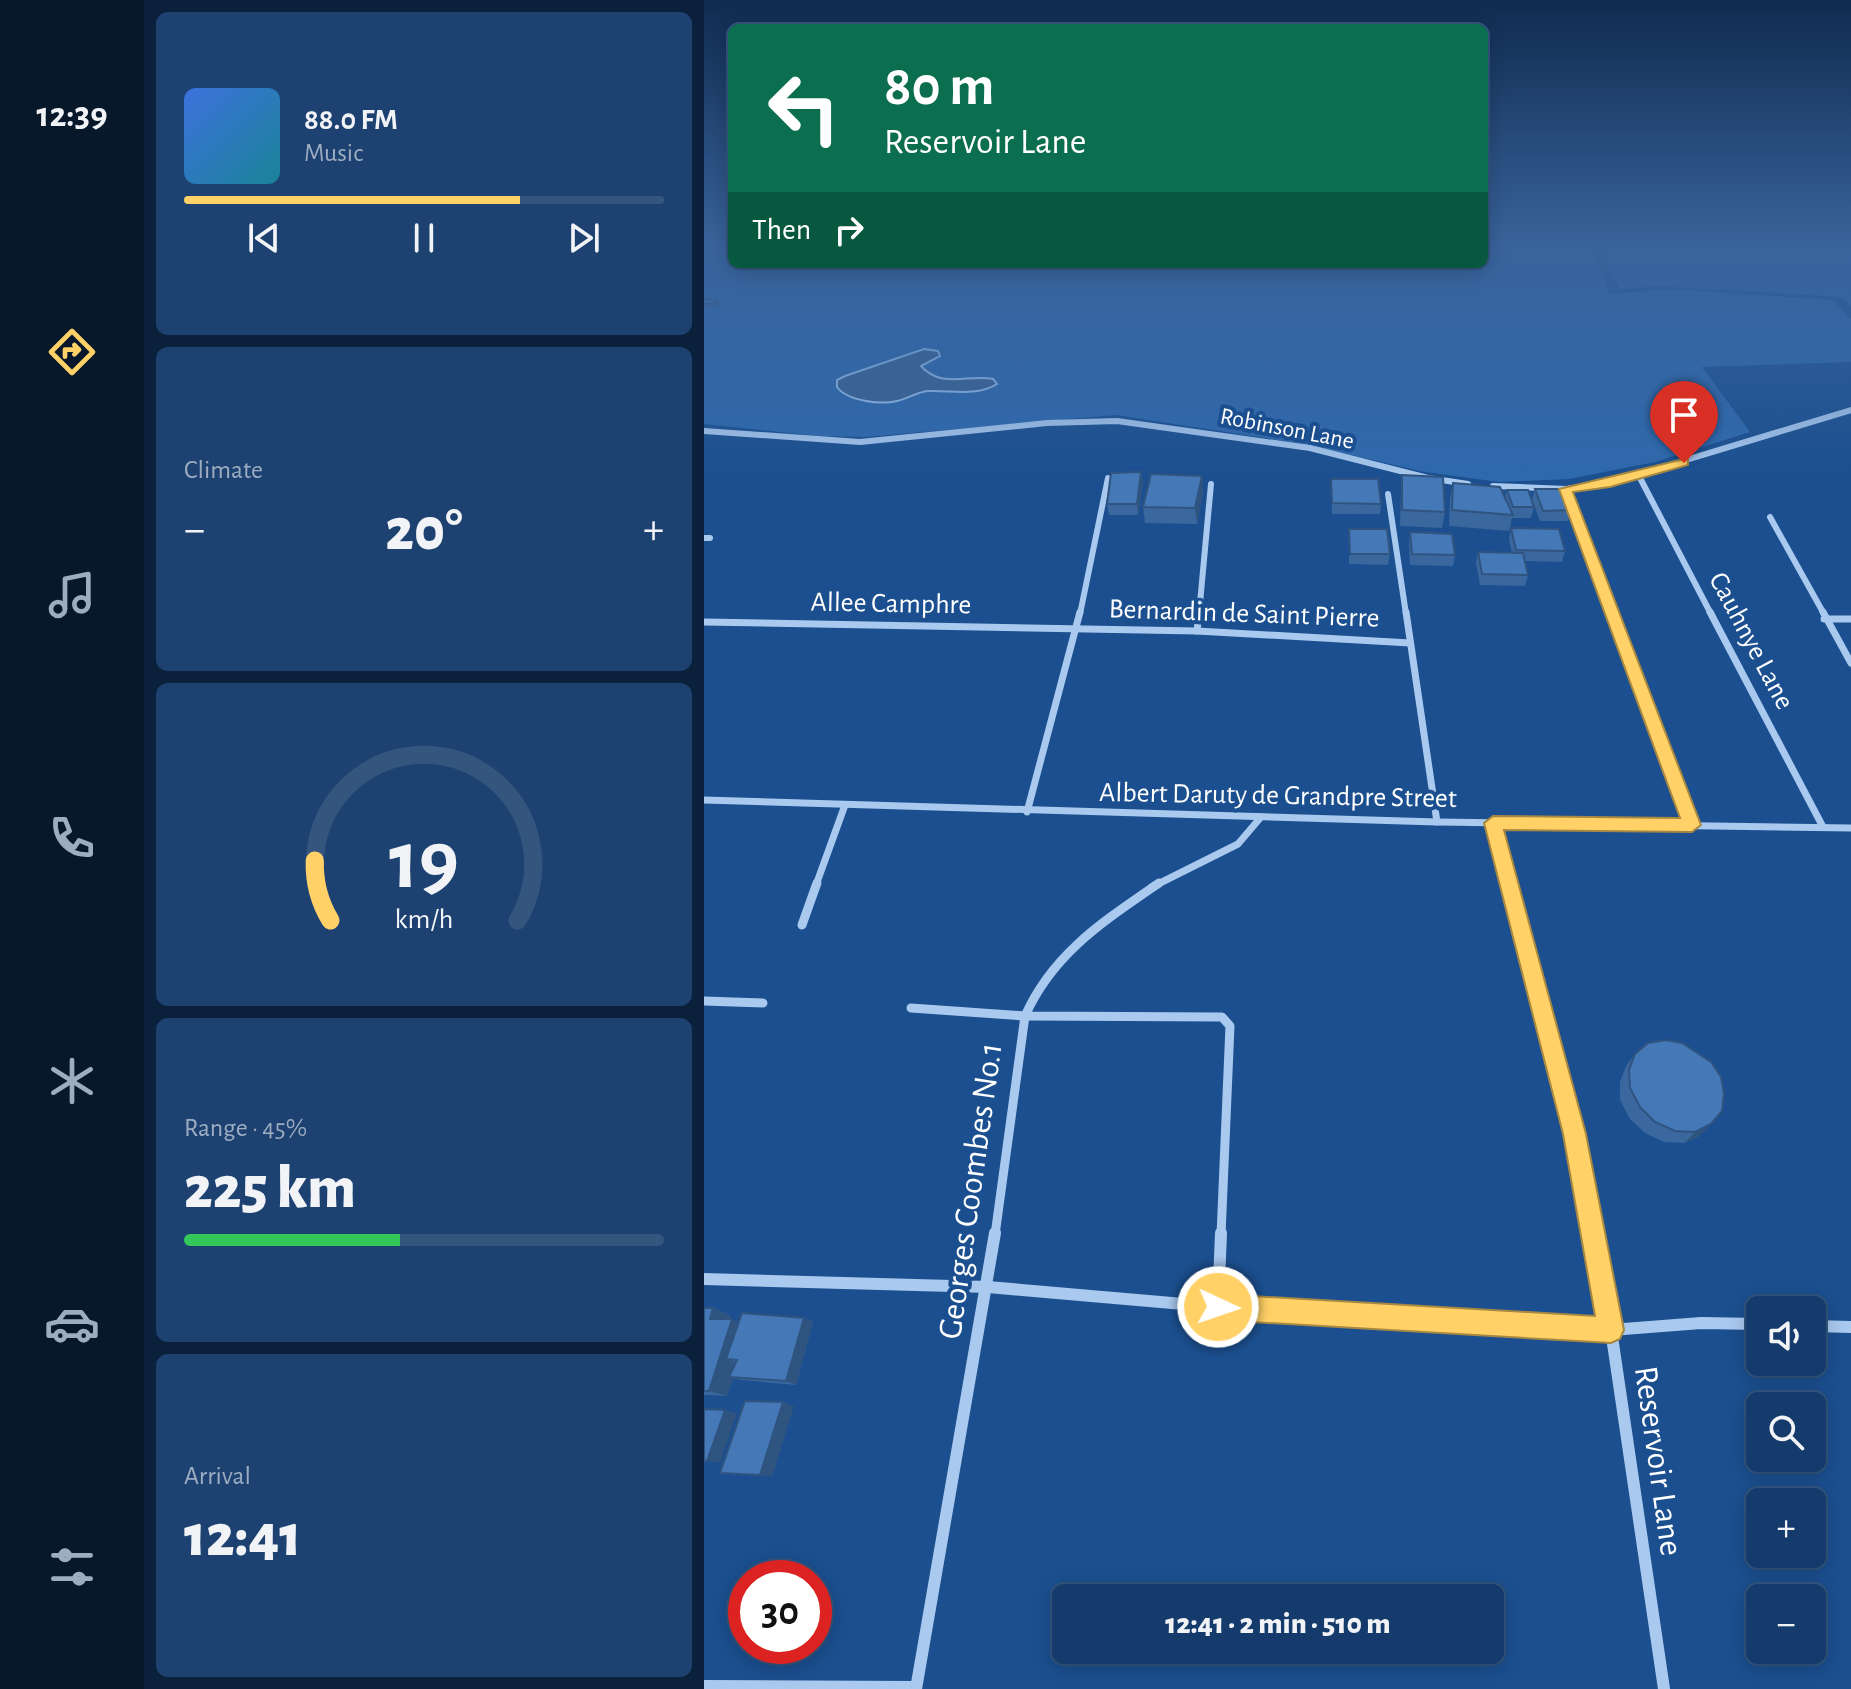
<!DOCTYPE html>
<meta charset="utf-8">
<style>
:root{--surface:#143b6b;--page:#1d4271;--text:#f1f3f6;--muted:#9dadc1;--line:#33557e;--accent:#ffd166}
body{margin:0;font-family:"Alegreya Sans",sans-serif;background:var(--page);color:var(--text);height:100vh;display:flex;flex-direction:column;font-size:30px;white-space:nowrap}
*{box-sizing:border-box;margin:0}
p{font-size:26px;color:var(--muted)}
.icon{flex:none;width:44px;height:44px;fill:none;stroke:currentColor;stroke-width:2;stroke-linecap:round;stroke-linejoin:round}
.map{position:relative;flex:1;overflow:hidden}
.details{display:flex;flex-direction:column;gap:12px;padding:12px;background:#0b203b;width:560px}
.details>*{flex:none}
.hud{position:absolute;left:24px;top:24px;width:760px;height:244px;border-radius:12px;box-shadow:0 4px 20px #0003,0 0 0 2px var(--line);background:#0b6e4f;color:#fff;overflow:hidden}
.buttons{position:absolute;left:1042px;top:1296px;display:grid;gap:16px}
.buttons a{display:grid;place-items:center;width:80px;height:80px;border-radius:12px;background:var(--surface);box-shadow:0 4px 20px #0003,0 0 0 2px var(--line);font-size:40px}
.speed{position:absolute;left:24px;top:1560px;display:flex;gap:16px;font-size:40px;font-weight:700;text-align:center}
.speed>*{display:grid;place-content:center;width:104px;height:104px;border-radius:50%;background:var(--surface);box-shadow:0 4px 20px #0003,0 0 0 2px var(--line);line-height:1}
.speed .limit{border:12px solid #d22;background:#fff;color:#111}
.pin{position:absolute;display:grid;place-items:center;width:68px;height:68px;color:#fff;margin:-82px -34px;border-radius:50% 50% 50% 0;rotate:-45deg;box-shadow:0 0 8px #0007}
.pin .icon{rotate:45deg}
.me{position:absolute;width:88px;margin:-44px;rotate:93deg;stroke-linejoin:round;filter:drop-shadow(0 0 6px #0008)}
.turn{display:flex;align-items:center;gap:28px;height:168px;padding:0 24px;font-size:36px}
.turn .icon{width:104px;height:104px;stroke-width:2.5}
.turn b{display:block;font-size:56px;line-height:68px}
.then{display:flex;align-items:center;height:76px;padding:0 24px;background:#0003;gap:16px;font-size:30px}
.big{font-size:60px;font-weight:800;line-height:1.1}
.details .tile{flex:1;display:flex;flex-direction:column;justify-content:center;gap:12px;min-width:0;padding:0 28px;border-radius:12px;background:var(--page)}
.details .dial{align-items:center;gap:0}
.dial svg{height:208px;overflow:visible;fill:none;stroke:var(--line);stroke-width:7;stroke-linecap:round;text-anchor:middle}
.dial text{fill:var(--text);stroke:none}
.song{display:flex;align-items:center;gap:24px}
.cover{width:96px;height:96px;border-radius:12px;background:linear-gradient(135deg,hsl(220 70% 55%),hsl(190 70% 35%))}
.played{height:8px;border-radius:4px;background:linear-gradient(90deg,var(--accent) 70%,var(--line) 70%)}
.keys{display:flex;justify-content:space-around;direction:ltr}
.heat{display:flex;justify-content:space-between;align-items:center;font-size:44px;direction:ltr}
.charge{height:12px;border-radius:6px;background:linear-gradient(90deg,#34c759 45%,var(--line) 0)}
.trip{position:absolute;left:348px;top:1584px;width:452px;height:80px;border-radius:12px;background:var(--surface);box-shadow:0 4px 20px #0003,0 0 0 2px var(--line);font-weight:800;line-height:80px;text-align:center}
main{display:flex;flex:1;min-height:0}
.dock{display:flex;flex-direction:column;width:144px;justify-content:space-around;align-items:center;background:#08182b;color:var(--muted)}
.dock .icon{width:56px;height:56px}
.dock .on{color:var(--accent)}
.dock b{font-size:36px;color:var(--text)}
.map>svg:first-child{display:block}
.green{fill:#2e69ad}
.water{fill:#3c6290;stroke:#9cc4f0;stroke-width:2}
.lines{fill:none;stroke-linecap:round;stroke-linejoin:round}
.street-far3{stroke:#a9c9ee;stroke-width:6}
.street-far2{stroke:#a9c9ee;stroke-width:7}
.street-far1{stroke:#a9c9ee;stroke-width:9}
.street{stroke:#a9c9ee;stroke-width:12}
.wall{fill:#3a679d}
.shaded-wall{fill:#305480}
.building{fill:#4478b7;stroke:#305480;stroke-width:2}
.route{fill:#ffd166;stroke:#a68842;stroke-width:2}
.labels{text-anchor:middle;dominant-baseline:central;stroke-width:8;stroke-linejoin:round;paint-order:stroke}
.far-street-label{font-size:24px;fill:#fff;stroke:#1b4f8f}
.street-label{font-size:28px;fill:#fff;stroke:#1b4f8f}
.near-street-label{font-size:34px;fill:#fff;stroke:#1b4f8f}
</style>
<main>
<nav class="dock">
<b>12:39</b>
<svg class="icon on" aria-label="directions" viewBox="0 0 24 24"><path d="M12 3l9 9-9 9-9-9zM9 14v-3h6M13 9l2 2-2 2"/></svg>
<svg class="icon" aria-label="music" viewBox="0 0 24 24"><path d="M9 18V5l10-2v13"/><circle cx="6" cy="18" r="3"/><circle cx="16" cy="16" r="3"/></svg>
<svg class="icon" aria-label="phone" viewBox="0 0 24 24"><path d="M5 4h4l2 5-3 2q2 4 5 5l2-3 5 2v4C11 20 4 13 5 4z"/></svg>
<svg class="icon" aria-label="climate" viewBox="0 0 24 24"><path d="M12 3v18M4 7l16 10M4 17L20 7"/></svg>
<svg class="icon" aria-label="car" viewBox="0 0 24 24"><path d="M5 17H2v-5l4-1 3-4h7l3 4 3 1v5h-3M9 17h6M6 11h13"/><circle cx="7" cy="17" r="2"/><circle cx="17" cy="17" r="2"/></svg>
<svg class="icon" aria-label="filters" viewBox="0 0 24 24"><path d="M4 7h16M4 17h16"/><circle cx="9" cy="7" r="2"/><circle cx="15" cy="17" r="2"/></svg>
</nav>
<section class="details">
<div class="tile">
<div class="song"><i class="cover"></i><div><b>88.0 FM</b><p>Music</p></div></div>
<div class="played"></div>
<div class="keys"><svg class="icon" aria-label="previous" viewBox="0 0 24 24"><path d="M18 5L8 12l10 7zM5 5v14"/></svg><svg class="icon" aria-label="pause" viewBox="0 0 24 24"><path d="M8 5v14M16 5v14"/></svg><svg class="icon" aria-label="next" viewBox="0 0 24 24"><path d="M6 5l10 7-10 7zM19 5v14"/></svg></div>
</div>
<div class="tile"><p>Climate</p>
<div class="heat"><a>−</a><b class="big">20°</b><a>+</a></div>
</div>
<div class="tile dial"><svg viewBox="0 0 100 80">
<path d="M14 69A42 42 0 1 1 86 69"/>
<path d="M14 69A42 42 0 0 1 8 46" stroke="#ffd166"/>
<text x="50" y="56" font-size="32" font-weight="700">19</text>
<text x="50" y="72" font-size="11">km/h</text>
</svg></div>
<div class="tile"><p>Range · 45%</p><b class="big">225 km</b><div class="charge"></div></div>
<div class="tile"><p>Arrival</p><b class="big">12:41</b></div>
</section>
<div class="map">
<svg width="1147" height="1689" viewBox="0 0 1147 1689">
<rect width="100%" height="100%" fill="#1b4f8f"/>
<!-- green -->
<g class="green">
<polygon points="0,243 28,243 28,264 780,264 780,248 887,248 906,294 966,289 1129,300 1147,319 1147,362 998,367 1046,432 951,462 865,479 795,482 721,472 594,443 412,415 162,437 114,436 0,424"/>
<polygon points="969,243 1147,243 1147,306 1138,297 954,286 916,289 895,246"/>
</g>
<!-- water -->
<path class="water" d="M 220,349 L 234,351 L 236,356 L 217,366 C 237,389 265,374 289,379 L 293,384 C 272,397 247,390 224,391 C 213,392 203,399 193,401 C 177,405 143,401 133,387 L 133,380 L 141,376 Z"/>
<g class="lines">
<!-- street-far3 -->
<g class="street-far3">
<polyline points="0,431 156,442 343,423 413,421 606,448 724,478 764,484"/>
<polyline points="935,476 1007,614"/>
<polyline points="789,486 862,489 906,483 1147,410"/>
<polyline points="862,489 909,614"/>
<polyline points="684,494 702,614"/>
<polyline points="1066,517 1120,614"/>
<polyline points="0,538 6,538"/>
<polyline points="376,614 404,478"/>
<polyline points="495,614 507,484"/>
</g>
<!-- street-far2 -->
<g class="street-far2">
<polyline points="702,612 733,822"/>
<polyline points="908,612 988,825"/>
<polyline points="1006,612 1119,827"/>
<polyline points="1119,612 1147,663"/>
<polyline points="1120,619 1147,619"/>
<polyline points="0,622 493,631 706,643"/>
<polyline points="493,631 495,612"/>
<polyline points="0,800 733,822 1147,828"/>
<polyline points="323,812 376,612"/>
<polyline points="789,823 805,885"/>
<polyline points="112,885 141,805"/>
<polyline points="452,885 534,844 557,817"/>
</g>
<!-- street-far1 -->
<g class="street-far1">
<polyline points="805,883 871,1134 890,1235"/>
<polyline points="98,925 113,883"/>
<polyline points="0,1001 59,1003"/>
<polyline points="207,1008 321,1016 518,1017 526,1026 517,1235"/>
<path d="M 291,1235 L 321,1016 C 349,953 400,921 455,883"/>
</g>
<!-- street -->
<g class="street">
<polyline points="889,1233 907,1330 960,1689"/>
<polyline points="0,1279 284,1287 514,1307 907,1330 997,1323 1056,1324"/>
<polyline points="514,1307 517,1233"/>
<polyline points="1108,1326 1147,1327"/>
<polyline points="0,1686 212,1687"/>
<polyline points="212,1689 291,1233"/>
</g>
</g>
<!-- wall -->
<g class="wall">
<polygon points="0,299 13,300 15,304 10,308 0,308"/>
<polygon points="437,472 439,483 434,515 405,515 403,504"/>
<polygon points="698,475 741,512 738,528 696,526 697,491"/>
<polygon points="627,479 677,504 676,514 628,514"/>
<polygon points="749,483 801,498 803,490 830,507 827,518 808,518 805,531 745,526 746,499"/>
<polygon points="831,489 867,510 864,521 836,521 828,500"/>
<polygon points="499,492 493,524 441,523 439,507"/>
<polygon points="807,528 861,551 858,562 821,561 824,575 821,586 776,585 772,563 774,552 808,553 805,539"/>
<polygon points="645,529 686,554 684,565 645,564"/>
<polygon points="706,532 751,555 749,566 706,565 705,543"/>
<polygon points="931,1054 996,1136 980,1143 960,1142 941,1133 926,1119 916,1100 916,1082 922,1066"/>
<polygon points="0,1308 9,1308 26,1315 25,1319 35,1322 100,1318 109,1322 92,1385 37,1380 29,1378 23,1396 0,1395"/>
</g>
<!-- shaded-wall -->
<g class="shaded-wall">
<polygon points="13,300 15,304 10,308 8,304"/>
<polygon points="437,472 439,483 434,515 433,504"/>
<polygon points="498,476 499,492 493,524 491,508"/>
<polygon points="1007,1124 996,1136 980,1143 991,1132"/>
<polygon points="9,1308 26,1315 23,1326 6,1319"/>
<polygon points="100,1318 109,1322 92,1385 82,1381"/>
<polygon points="28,1319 45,1326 22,1359 34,1363 25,1377 29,1378 23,1396 5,1391"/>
<polygon points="79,1402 90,1406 68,1477 56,1475"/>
<polygon points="21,1410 33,1413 16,1463 3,1461"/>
</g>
<!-- building -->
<g class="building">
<polygon points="0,299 13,300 8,304 0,304"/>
<polygon points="437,472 433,504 403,504 407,473"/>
<polygon points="447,474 498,476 491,508 439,507"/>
<polygon points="698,475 739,477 741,512 698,510"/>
<polygon points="627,479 674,479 677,504 628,503"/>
<polygon points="749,483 796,487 809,515 748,510"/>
<polygon points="831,489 859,489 867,510 839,511"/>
<polygon points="803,490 824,490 830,507 809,507"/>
<polygon points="807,528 855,529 861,551 812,550"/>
<polygon points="645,529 683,529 686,554 646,554"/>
<polygon points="706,532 748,534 751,555 708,554"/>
<polygon points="774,552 819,553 824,575 778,574"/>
<polygon points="962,1040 978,1043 1007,1062 1017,1077 1020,1093 1018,1111 1007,1124 991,1132 971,1131 951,1122 936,1107 926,1088 925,1070 931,1054 944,1043"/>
<polygon points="0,1308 9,1308 6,1319 28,1319 5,1391 0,1391"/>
<polygon points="38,1313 100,1318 82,1381 25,1377 33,1360 22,1359"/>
<polygon points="41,1401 79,1402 56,1475 16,1473"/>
<polygon points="0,1409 21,1410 3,1461 0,1461"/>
</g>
<!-- sky -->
<linearGradient id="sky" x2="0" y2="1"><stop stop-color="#0f2b4f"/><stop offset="0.51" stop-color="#39639b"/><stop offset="1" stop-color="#39639b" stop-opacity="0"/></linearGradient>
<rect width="1147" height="480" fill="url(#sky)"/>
<!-- route -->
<polygon class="route" points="980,459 984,460 984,465 906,487 869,492 997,825 988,832 800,830 882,1134 920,1330 916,1339 907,1343 514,1320 505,1316 502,1307 505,1298 514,1294 891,1316 859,1134 780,823 789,816 976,818 855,489"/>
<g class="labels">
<!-- far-street labels -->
<g class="far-street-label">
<text transform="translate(583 429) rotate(11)">Robinson Lane</text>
</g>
<!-- street labels -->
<g class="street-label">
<text transform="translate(187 604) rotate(1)">Allee Camphre</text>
<text transform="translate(540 614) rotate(2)">Bernardin de Saint Pierre</text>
<text transform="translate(1047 641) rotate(62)">Cauhnye Lane</text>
<text transform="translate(574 796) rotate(1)">Albert Daruty de Grandpre Street</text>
</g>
<!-- near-street labels -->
<g class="near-street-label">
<text transform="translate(267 1191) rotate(-82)">Georges Coombes No.1</text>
<text transform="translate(954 1461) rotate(82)">Reservoir Lane</text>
</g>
</g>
</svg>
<div class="buttons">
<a><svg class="icon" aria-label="sound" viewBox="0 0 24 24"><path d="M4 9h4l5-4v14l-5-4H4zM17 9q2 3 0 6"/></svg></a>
<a><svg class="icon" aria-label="search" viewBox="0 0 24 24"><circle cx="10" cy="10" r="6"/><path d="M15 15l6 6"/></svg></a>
<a>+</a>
<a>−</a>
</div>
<div class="speed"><div class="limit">30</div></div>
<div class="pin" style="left:980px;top:463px;background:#d93025"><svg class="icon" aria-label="arrive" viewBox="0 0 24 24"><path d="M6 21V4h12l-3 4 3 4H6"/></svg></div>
<svg class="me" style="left:514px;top:1307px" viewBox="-20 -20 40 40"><circle r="17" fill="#ffd166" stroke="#fff" stroke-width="3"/><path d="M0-11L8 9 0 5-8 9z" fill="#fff"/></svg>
<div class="trip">12:41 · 2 min · 510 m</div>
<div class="hud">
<div class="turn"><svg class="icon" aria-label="left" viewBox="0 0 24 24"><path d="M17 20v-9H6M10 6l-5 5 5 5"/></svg><div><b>80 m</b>Reservoir Lane</div></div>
<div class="then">Then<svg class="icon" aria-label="right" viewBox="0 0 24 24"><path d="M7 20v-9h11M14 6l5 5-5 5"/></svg></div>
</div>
</div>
</main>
